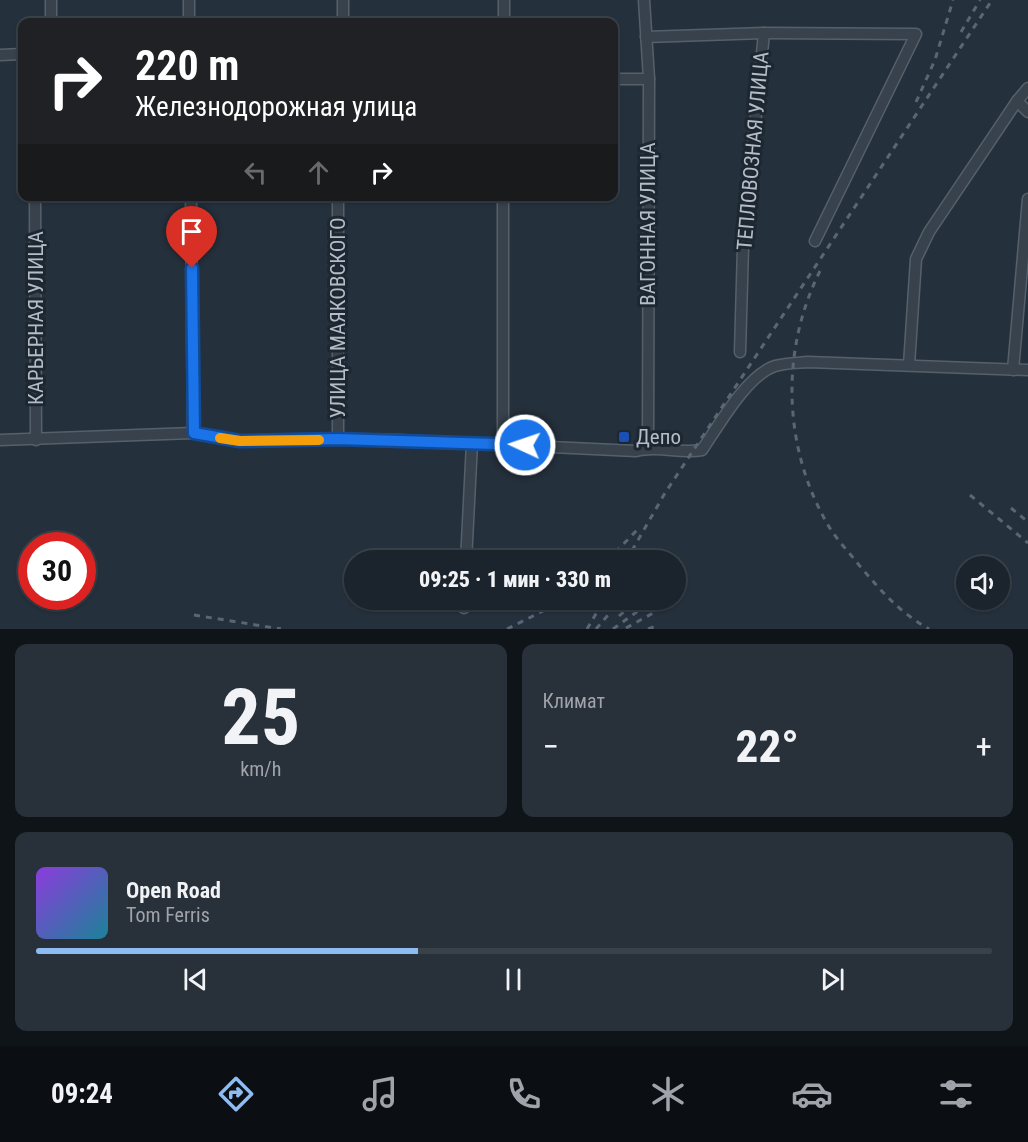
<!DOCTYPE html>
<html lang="ru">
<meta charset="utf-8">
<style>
:root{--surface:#1b242d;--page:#283039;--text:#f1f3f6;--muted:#a0a4aa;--line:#394149;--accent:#8dbcf3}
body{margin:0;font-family:"Roboto Condensed",sans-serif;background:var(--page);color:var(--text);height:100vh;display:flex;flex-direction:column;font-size:22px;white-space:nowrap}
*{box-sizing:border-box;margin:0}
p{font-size:20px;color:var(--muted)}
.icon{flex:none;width:33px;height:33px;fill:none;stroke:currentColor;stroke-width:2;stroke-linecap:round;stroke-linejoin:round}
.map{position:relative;height:629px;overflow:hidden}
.panel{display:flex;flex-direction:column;gap:15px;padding:15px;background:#0f1419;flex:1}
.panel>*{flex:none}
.banner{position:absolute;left:18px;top:18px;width:600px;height:183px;border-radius:12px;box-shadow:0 2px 4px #0004,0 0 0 2px var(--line);background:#202124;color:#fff;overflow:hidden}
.fabs{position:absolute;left:956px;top:556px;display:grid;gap:12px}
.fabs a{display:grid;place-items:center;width:54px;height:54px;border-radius:50%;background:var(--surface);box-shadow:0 2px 4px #0004,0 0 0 2px var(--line);font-size:30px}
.speed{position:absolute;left:18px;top:532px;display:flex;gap:12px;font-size:30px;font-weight:700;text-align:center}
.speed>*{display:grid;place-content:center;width:78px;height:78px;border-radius:50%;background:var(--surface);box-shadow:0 2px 4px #0004,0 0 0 2px var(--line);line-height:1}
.speed .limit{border:9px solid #d22;background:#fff;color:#111}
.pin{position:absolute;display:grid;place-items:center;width:51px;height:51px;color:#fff;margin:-62px -26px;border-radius:50% 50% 50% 0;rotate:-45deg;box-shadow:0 0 6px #0007}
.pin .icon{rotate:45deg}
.me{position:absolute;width:66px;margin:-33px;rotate:273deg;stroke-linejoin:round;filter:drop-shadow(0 0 4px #0008)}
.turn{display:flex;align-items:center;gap:21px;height:126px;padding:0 18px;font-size:27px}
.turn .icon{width:78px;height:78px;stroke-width:2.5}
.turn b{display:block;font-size:42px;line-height:51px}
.lanes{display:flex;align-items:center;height:57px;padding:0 18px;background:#0003;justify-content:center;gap:30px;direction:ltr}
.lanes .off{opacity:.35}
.big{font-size:45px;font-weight:800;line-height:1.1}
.panel .widget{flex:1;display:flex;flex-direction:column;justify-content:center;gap:9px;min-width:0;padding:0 21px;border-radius:12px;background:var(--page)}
.panel .dial{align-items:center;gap:0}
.dial b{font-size:78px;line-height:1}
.song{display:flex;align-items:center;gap:18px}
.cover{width:72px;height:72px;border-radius:9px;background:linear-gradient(135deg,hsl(270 70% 55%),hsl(190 70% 35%))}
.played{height:6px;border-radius:3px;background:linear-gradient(90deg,var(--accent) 40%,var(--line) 40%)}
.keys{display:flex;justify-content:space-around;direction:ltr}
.heat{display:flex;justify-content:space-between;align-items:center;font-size:33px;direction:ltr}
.panel .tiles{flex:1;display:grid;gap:15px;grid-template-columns:1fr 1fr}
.widget:last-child{grid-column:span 2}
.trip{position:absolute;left:344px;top:550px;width:342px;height:60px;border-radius:30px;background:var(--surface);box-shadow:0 2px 4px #0004,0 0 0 2px var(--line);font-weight:800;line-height:60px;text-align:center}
.menu{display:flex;height:96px;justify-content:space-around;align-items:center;background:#0b0e12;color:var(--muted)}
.menu .icon{width:42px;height:42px}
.menu .current{color:var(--accent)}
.menu b{font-size:27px;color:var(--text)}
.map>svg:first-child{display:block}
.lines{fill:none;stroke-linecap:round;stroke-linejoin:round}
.street-casing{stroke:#56606a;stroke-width:13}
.street{stroke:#38424c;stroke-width:10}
.rail{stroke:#5a6673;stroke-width:3;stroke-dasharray:6 6;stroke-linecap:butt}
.route-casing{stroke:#114b97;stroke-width:15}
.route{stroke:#1a73e8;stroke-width:10}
.slow{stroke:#f59e0b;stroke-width:10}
.transit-dot{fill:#1a4fb4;stroke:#1d2731;stroke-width:2}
.labels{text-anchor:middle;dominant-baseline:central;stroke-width:6;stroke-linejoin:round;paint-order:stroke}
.street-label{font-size:21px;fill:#b4bdc7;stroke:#1d2731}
.poi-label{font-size:21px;fill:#b4bdc7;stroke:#1d2731;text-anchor:start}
</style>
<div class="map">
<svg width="1028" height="629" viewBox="0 0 1028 629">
<rect width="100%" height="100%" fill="#24303c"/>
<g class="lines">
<defs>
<g id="street">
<polyline points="189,0 189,22"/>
<polyline points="644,0 649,79 648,448"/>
<polyline points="51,22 51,0"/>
<polyline points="343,22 343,0"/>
<polyline points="504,22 504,0"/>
<polyline points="764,33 916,34 815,241"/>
<polyline points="646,37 764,33 743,247 740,352"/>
<polyline points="0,55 22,54"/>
<polyline points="614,79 649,79"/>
<polyline points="1017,101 1028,112"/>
<polyline points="35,196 36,440"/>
<polyline points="191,196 193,433"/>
<polyline points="338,196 338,439"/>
<polyline points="909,365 916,259 929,232 1017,101 1028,88"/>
<polyline points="1013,370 1028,199"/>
<path d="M 0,440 L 193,433 L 240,441 L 338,439 L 398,440 L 636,451 C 658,445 679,454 702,450 C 719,425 747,375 775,366 C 786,363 797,363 808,362 L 1028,370"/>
<polyline points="503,444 503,196"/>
<polyline points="466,561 472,443"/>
<polyline points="464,608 464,600"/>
</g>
</defs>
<!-- street casing -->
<use href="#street" class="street-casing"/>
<!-- street -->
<use href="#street" class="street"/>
<!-- rail -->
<g class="rail">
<polyline points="961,32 980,0"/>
<polyline points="916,102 935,60 953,0"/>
<path d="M 820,271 C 780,351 783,448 828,525 C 836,539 849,552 859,565 C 882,592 898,611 929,629"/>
<polyline points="970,495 1028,543"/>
<polyline points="1011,508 1028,522"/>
<polyline points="607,561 638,529"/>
<polyline points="626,561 665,493 992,0"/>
<polyline points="194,615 281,629"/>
<polyline points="619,616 637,600"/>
<polyline points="626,628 655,612"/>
<polyline points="507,629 543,611 558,600"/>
<polyline points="587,629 604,600"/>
<polyline points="596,629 621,600"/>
<polyline points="613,629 649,603"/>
<polyline points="648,629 659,625"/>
</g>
</g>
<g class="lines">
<defs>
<polyline id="route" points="192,268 194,433 240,441 338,439 525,445"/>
</defs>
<!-- route casing -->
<use href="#route" class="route-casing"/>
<!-- route -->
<use href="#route" class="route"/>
<!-- slow -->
<polyline class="slow" points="220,438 240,441 319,440"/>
</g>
<!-- markers -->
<rect class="transit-dot" x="618" y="431" width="12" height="12" rx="3"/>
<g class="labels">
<!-- street labels -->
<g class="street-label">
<text transform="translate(753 151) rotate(-85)">ТЕПЛОВОЗНАЯ УЛИЦА</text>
<text transform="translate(648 224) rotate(-90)">ВАГОННАЯ УЛИЦА</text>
<text transform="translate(36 318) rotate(-90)">КАРЬЕРНАЯ УЛИЦА</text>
<text transform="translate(338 318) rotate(-90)">УЛИЦА МАЯКОВСКОГО</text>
</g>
<!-- poi labels -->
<g class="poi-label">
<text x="636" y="437">Депо</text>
</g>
</g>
</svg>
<div class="fabs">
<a><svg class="icon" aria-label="sound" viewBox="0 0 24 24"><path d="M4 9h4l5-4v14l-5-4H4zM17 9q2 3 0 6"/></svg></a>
</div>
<div class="speed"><div class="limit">30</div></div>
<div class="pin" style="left:192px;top:268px;background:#d93025"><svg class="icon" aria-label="arrive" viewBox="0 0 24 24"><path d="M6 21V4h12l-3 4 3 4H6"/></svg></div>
<svg class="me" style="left:525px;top:445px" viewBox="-20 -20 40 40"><circle r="17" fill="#1a73e8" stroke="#fff" stroke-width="3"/><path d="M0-11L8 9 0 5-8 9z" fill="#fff"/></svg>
<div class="trip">09:25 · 1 мин · 330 m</div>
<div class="banner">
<div class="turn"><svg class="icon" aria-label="right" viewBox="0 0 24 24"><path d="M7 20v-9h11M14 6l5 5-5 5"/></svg><div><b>220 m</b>Железнодорожная улица</div></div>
<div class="lanes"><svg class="icon off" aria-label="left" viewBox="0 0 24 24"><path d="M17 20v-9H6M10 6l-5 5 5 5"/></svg><svg class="icon off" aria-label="ahead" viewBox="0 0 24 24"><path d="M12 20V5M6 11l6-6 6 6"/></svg><svg class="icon" aria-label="right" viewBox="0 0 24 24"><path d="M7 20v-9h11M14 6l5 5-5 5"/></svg></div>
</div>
</div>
<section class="panel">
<div class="tiles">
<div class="widget dial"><b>25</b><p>km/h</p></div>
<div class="widget"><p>Климат</p>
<div class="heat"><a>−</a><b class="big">22°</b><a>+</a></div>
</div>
<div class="widget">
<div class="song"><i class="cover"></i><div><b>Open Road</b><p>Tom Ferris</p></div></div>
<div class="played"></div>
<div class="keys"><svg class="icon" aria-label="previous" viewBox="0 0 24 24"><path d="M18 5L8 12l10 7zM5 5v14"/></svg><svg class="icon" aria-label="pause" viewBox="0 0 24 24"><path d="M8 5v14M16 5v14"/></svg><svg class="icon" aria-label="next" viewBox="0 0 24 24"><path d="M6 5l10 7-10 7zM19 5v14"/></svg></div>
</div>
</div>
</section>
<nav class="menu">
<b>09:24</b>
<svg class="icon current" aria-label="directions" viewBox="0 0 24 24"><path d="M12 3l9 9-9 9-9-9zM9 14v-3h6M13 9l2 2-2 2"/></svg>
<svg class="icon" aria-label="music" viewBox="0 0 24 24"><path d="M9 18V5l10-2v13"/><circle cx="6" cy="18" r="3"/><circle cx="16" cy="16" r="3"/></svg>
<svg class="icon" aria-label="phone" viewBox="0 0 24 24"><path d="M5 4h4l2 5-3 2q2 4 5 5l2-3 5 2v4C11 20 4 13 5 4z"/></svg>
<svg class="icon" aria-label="climate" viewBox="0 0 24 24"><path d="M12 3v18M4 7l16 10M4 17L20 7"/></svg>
<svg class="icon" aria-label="car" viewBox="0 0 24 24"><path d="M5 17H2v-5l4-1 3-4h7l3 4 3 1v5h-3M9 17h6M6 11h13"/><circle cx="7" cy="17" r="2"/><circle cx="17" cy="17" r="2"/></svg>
<svg class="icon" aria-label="filters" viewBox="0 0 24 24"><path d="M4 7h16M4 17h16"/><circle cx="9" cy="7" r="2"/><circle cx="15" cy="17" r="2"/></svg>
</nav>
